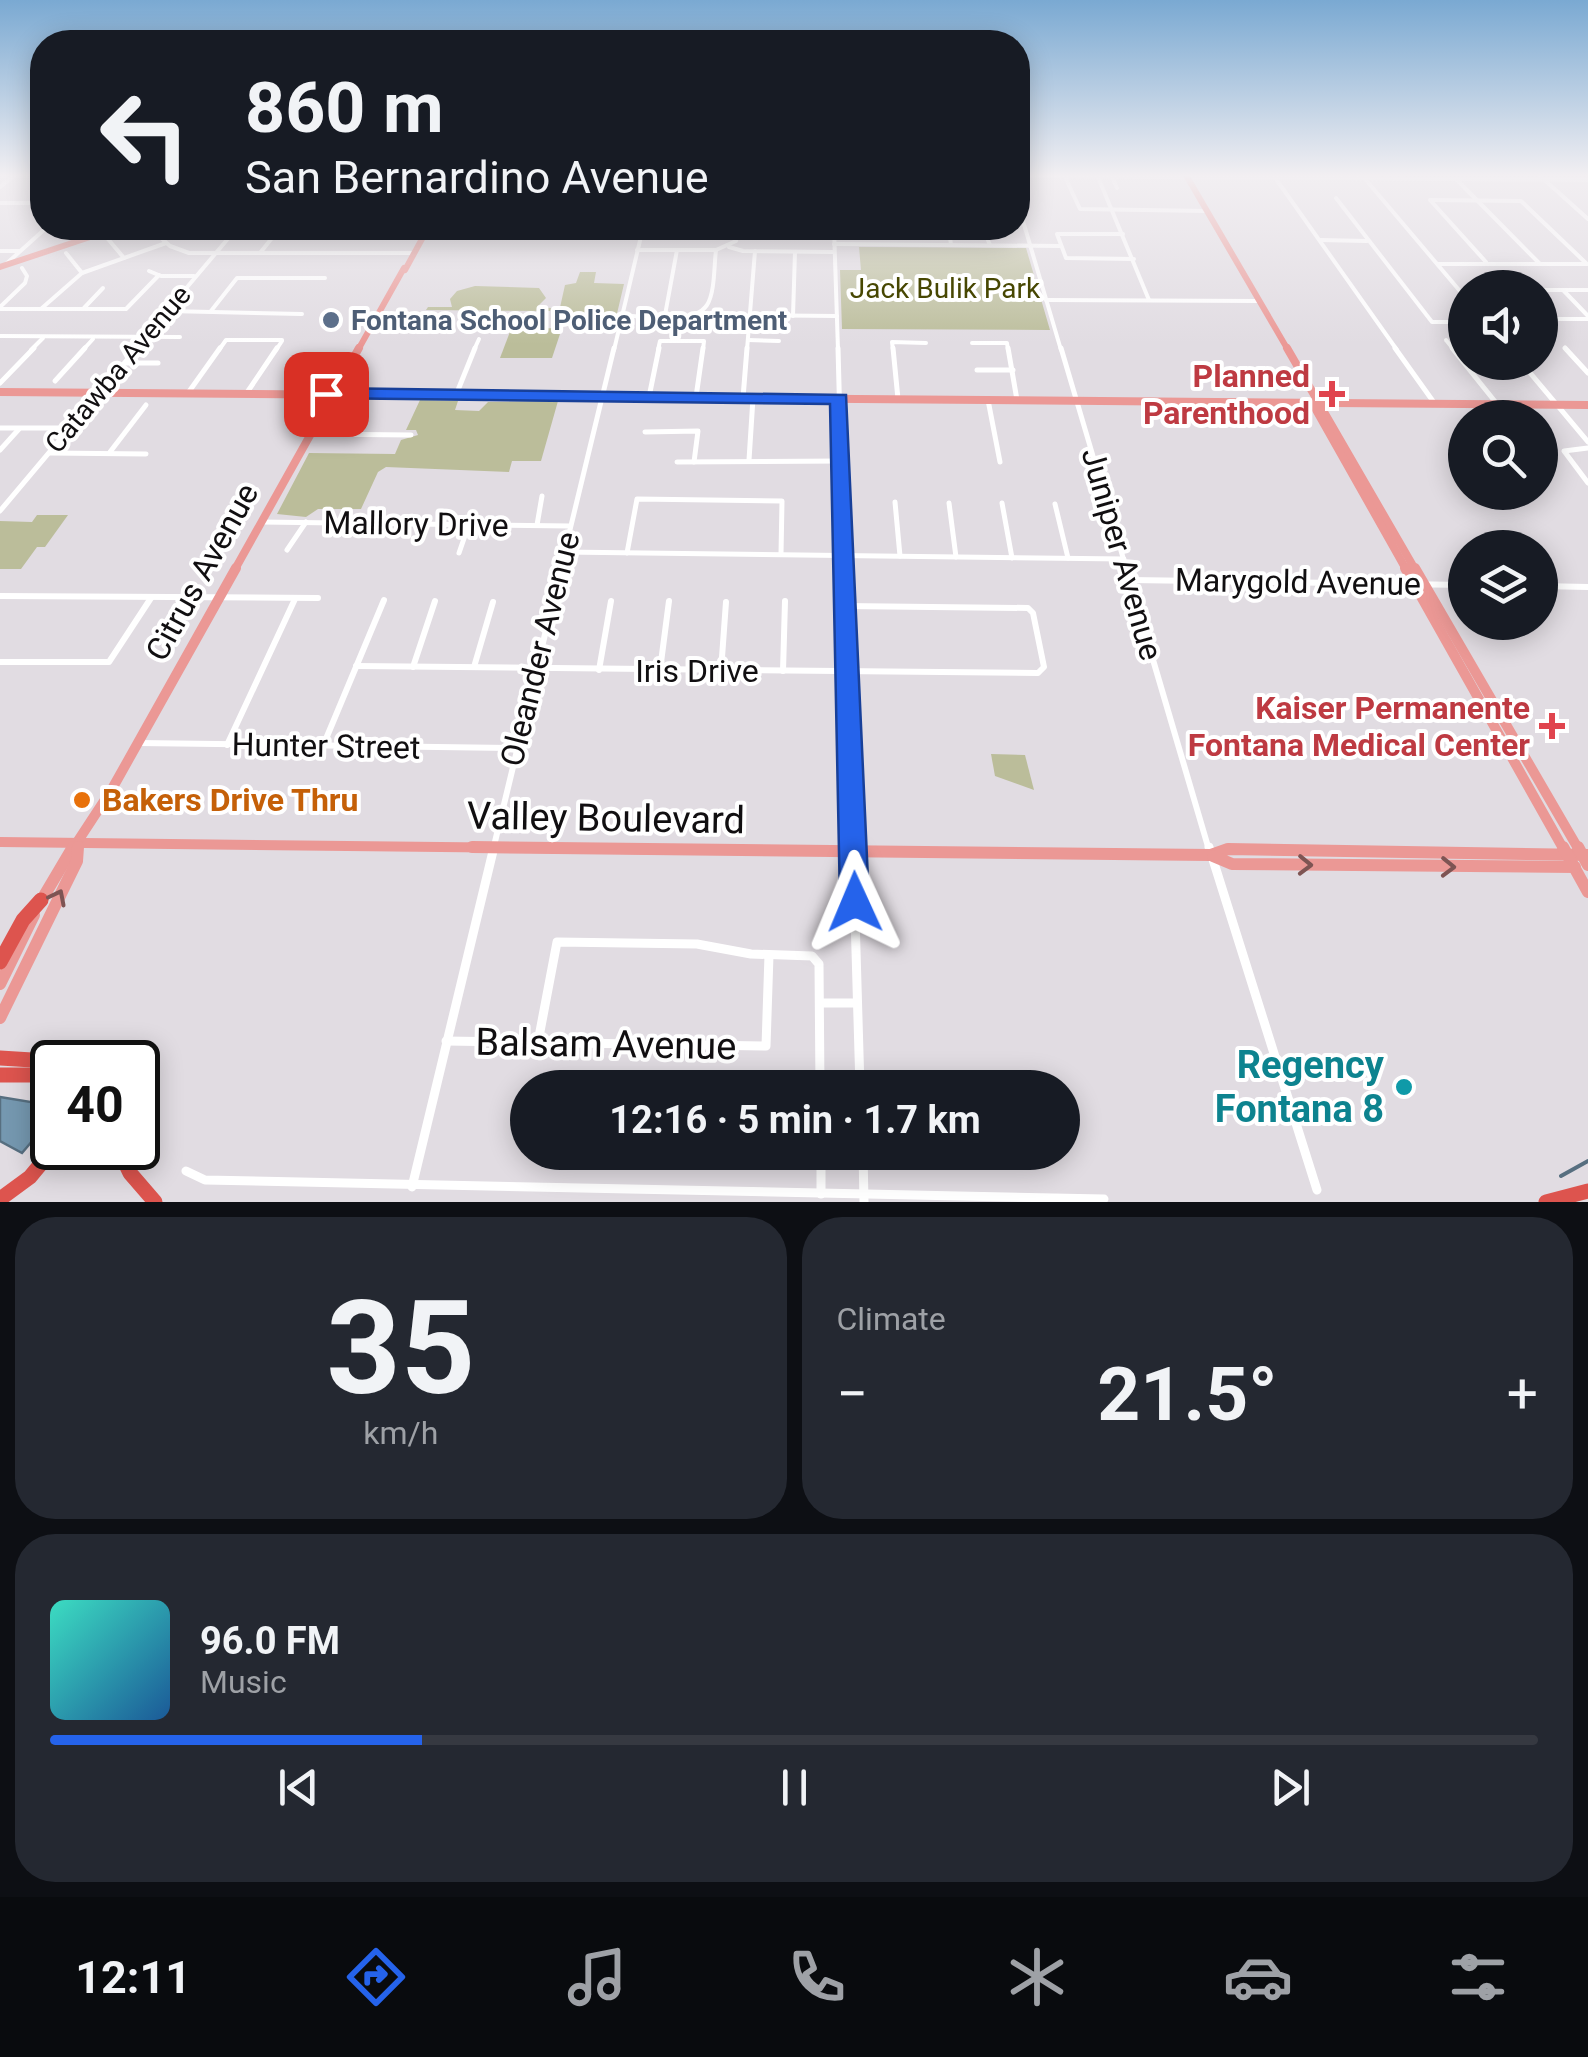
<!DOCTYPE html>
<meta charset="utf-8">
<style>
:root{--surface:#171b24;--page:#242831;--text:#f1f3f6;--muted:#9ea1a6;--line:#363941;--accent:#2563eb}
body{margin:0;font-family:Roboto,sans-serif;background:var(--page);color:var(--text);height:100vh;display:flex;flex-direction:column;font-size:38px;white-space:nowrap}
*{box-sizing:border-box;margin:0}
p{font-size:32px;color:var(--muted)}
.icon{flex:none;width:55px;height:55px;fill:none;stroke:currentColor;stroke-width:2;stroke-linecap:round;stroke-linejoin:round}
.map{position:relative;height:1202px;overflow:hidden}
.drawer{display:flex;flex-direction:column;gap:15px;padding:15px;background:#0d0f14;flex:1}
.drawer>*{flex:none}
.guide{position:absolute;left:30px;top:30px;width:1000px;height:210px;border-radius:40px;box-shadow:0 5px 25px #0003;background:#171b24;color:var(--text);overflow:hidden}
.tools{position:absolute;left:1448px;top:270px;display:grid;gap:20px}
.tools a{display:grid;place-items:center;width:110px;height:110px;border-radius:50%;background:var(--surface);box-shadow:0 5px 25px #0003;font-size:50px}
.speed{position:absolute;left:30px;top:1040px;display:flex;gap:20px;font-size:50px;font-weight:700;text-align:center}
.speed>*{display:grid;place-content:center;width:130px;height:130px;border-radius:50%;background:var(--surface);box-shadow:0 5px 25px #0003;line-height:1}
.speed .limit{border:5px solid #111;border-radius:15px;background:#fff;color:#111}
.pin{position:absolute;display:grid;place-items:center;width:85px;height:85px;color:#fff;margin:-42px;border-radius:20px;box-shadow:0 5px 15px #0006}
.me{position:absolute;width:110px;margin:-55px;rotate:359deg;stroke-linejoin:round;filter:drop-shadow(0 0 8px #0008)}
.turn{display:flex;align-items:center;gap:35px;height:210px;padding:0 50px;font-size:45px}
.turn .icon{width:130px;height:130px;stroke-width:2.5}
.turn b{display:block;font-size:70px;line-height:85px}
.big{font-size:75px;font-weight:700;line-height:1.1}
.drawer .tile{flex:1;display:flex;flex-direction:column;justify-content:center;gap:15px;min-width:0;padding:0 35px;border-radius:40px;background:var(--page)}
.drawer .dial{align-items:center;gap:0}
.dial b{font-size:130px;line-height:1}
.song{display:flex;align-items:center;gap:30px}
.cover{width:120px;height:120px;border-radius:15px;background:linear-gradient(135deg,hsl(170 70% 55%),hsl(210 70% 35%))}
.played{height:10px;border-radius:5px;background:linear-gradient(90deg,var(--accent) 25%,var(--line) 25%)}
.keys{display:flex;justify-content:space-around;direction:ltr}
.heat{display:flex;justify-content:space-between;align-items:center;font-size:55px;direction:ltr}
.drawer .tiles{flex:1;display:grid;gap:15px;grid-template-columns:1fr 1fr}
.tile:last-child{grid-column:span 2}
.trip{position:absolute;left:510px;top:1070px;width:570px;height:100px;border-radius:50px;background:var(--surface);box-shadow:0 5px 25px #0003;font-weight:700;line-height:100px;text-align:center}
.tabs{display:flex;height:160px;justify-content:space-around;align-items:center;background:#090b0e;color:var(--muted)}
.tabs .icon{width:70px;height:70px}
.tabs .active{color:var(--accent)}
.tabs b{font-size:45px;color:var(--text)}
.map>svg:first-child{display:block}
.green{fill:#bbbd9a}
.water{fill:#7598b0;stroke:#576f80;stroke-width:2.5}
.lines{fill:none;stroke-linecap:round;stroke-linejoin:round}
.stream{stroke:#576f80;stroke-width:4}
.minor-far3{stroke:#fff;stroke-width:4}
.minor-far2{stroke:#fff;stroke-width:5}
.minor-far1{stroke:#fff;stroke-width:6}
.minor{stroke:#fff;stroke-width:9}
.major-far3{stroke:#eb9895;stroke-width:6}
.major-far2{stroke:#eb9895;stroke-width:8}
.major-far1{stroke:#eb9895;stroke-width:10}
.major{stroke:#eb9895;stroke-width:12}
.highway{stroke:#dd544e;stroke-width:15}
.oneway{stroke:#7e5453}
.route{fill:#2563eb;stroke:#184099;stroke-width:2.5}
.service-dot{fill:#5c6f8a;stroke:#fff;stroke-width:4}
.health-dot{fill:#e0444e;stroke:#fff;stroke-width:4}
.food-dot{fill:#e8710a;stroke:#fff;stroke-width:4}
.culture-dot{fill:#0f9aa8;stroke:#fff;stroke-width:4}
.labels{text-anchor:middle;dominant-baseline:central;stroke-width:8;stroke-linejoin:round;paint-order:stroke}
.far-park-label{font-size:28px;fill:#474702;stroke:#fff}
.far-service-label{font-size:28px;font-weight:bold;fill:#4e5e75;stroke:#fff;text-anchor:start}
.far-street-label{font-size:28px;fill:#110f11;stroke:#fff}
.health-label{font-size:32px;font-weight:bold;fill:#be3a42;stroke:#fff;text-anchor:end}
.street-label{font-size:32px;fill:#110f11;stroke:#fff}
.food-label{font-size:32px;font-weight:bold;fill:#c56008;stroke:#fff;text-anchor:start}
.near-street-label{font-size:38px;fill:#110f11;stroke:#fff}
.near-culture-label{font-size:38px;font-weight:bold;fill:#0d838f;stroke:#fff;text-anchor:end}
</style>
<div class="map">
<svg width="1588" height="1202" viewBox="0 0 1588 1202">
<rect width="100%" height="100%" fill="#e1dce2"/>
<!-- green -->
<g class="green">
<polygon points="859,247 1026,248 1050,330 842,329 840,270 861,270"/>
<polygon points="580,272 596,272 594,283 624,284 615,322 557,321 565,285 576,283"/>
<polygon points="475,286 539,288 546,298 537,307 551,308 550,311 426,310 428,307 452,307 450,299 457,291"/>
<polygon points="562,328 552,358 500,358 511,329"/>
<polygon points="420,400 458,401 455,410 479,411 488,402 558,401 541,461 512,461 509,472 386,467 378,472 361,509 318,509 306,517 277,514 309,453 395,454 401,440 418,435 416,430 406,430"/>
<polygon points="37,515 68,515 45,547 37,547 21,569 0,569 0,521 32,522"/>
<polygon points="991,754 1025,755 1034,790 995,776"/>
</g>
<!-- water -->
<polygon class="water" points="0,1097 31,1102 39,1133 22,1153 0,1141"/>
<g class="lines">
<!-- stream -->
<polyline class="stream" points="1561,1176 1588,1161"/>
<!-- minor-far3 -->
<g class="minor-far3">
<polyline points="1539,175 1588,219"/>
<polyline points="1018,176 1588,180"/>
<polyline points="1065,177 1080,209 1206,211"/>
<polyline points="1098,177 1149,300"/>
<polyline points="1112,177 1117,188"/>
<polyline points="1276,179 1397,350"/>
<polyline points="1366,180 1465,297"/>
<polyline points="1457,180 1539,263"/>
<polyline points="0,187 15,175"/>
<polyline points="1336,198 1432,322 1465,322"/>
<polyline points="1430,200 1521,201 1587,264"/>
<polyline points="1431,201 1486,262"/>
<polyline points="0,203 42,203"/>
<polyline points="1018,204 1061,350"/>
<polyline points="150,228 170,246 189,253 413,253"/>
<polyline points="834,228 838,350"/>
<polyline points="642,230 794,230"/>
<polyline points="949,230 951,245"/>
<polyline points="984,231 990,245"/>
<polyline points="157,233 174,228"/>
<polyline points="1123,234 1057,234 1066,258 1134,259"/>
<polyline points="108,239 124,258"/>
<polyline points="1320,240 1367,241"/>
<polyline points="834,244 1060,246"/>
<polyline points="729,247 743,251 834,252"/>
<polyline points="637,250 716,250 736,241 738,229"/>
<polyline points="0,251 19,251"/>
<polyline points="66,253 82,273"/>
<polyline points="260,253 280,228"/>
<polyline points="6,264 46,228"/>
<polyline points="1438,264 1586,264"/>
<polyline points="149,271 161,276 194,276"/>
<polyline points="1540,290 1588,290"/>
<polyline points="1563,290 1588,316"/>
<polyline points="1046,300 1259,301"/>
<polyline points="0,307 25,283 27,276 22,268"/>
<polyline points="42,308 82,273 166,243"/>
<polyline points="84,308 103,288"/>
<polyline points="0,309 126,309 159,275"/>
<polyline points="168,311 302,314"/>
<polyline points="211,311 237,278 325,278"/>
<path d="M 622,315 C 644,316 692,327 707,305 C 715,293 714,265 716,250"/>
<polyline points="665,315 677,250"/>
<polyline points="751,315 837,316"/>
<polyline points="793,316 795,252"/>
<polyline points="1540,319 1588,319"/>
<polyline points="0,336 180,337"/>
<polyline points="748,340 779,341"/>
<polyline points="1446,340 1454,350"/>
<polyline points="972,343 1007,343 1008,350"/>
<polyline points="31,350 43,338"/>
<polyline points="83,350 93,339"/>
<polyline points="134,350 237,228"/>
<polyline points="219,350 226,340 282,340"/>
<polyline points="276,350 282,341"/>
<polyline points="474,350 479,339"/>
<polyline points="614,350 643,228"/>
<polyline points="658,350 660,341 704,341 703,350"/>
<polyline points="747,350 755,251"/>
<polyline points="893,350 892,342 926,343"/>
</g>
<!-- minor-far2 -->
<g class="minor-far2">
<polyline points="838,348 844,571"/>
<polyline points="893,348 898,399"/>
<polyline points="1008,348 1017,400"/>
<polyline points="1061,348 1127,571"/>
<polyline points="1395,348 1435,404"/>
<polyline points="1452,348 1497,404"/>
<polyline points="1565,348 1588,373"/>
<polyline points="1521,362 1588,442"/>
<polyline points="125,363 158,363"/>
<polyline points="977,370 1013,370"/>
<polyline points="55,381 85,348"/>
<polyline points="0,383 34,348"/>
<polyline points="188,393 220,348"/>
<polyline points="246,394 277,348"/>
<polyline points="456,395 475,348"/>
<polyline points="649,397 659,348"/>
<polyline points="696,397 703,348"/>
<polyline points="743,398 747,348"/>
<polyline points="988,400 1000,462"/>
<polyline points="0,428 68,428"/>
<polyline points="645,432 698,431 694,462"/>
<polyline points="311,434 411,435"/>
<polyline points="1588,448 1564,451 1588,483"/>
<polyline points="0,450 19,429"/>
<polyline points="110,452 146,405"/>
<polyline points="50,453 146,454"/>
<polyline points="749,460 753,398"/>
<polyline points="677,462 841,461"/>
<polyline points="895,502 900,556"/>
<polyline points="949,503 956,557"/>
<polyline points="1002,503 1012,558"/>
<polyline points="1055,504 1068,558"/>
<polyline points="0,511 137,348"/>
<polyline points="261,522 570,526"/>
<polyline points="537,525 542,496"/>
<polyline points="287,550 306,522"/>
<polyline points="563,552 1124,559"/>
<polyline points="459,553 469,524"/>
<polyline points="627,553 637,499 782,501 781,554"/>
<polyline points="560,571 614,348"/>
</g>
<!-- minor-far1 -->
<g class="minor-far1">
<polyline points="844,568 853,850"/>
<polyline points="1126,568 1209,850"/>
<polyline points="1130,580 1465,585"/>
<polyline points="1540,586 1588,587"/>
<polyline points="0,596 318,598"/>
<polyline points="0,662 109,662 151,598"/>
<polyline points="356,666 1038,673 1044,667 1033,613 1028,608 844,606"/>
<polyline points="413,667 435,601"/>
<polyline points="474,667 493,602"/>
<polyline points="599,670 611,601"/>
<polyline points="660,670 669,601"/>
<polyline points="721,671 726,602"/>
<polyline points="783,671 785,601"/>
<polyline points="138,743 516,748"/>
<polyline points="227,745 295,599"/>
<polyline points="323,746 384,600"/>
<polyline points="493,850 561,568"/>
</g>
<!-- minor -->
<g class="minor">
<polyline points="853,847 860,1088"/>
<polyline points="1209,847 1317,1190"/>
<polyline points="820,1003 857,1003"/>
<polyline points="446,1041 766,1046 769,955"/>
<polyline points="538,1042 557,942 697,944 751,954 812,956 819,964 820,1088"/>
<polyline points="821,1152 821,1194"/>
<polyline points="863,1152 864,1202"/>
<polyline points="186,1171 205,1180 1104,1199"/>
<polyline points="412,1187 494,847"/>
</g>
<!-- major-far3 -->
<g class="major-far3">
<polyline points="1186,175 1288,350"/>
<polyline points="0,267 117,228"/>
<polyline points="405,270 428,228"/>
<polyline points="358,350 404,268"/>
</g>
<!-- major-far2 -->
<g class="major-far2">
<polyline points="1287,348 1416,571"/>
<polyline points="0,392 1588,405"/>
<polyline points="1316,403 1315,408 1407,571"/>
<polyline points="234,571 359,348"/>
</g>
<!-- major-far1 -->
<g class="major-far1">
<polyline points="1405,568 1564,850"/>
<polyline points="1415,568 1579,850"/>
<polyline points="0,842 705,850"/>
<polyline points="72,850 112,789 236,568"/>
<polyline points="78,850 78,844"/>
<polyline points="1226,850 1262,850"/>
</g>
<!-- major -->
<g class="major">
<polyline points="472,847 1211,855 1228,849 1588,855"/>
<polyline points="1563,847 1588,892"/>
<polyline points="1578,847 1588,865"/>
<polyline points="1213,856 1232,864 1575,867"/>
<polyline points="41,901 73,847"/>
<polyline points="0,984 34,915"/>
<polyline points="0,1018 77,861 78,847"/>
</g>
<!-- highway -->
<g class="highway">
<polyline points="0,962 23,920 41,900"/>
<polyline points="0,1058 64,1062"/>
<polyline points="0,1075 38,1075 52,1080"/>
<polyline points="118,1148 130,1173 155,1202"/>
<polyline points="0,1199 30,1177 54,1148"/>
<polyline points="1546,1202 1588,1191"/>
</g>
</g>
<!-- one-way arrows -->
<defs><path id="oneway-chevron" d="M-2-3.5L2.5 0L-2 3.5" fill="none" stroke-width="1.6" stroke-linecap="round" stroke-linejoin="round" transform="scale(2.5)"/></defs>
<g class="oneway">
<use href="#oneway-chevron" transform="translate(1305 865) rotate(1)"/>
<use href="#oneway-chevron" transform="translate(1448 867) rotate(1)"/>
<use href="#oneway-chevron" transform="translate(58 897) rotate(-63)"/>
</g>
<!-- sky -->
<linearGradient id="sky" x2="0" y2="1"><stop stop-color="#7aa9d2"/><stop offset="0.51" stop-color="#f2eff2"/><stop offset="1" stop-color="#f2eff2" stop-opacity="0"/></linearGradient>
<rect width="1588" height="344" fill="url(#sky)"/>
<!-- route -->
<polygon class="route" points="326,388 846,395 869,902 865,912 855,916 844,912 840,902 830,404 319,398 319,390"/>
<!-- markers -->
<circle class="service-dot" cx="331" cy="320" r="10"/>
<g class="health-dot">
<path d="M1327 379h10v10h10v10h-10v10h-10v-10h-10v-10h10z"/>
<path d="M1547 711h10v10h10v10h-10v10h-10v-10h-10v-10h10z"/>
</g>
<circle class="food-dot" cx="82" cy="800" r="10"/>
<circle class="culture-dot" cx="1404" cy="1087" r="10"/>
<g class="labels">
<!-- far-park labels -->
<g class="far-park-label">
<text x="945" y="288">Jack Bulik Park</text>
</g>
<!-- far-service labels -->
<g class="far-service-label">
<text x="351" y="320">Fontana School Police Department</text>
</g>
<!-- far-street labels -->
<g class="far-street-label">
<text transform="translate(118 369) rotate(-50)">Catawba Avenue</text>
</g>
<!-- health labels -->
<g class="health-label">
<text x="1310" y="376">Planned<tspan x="1310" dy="37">Parenthood</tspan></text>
<text x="1530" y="708">Kaiser Permanente<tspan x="1530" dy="37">Fontana Medical Center</tspan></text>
</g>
<!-- street labels -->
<g class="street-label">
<text transform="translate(416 524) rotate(1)">Mallory Drive</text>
<text transform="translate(1122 554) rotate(74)">Juniper Avenue</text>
<text transform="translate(202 572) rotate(-61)">Citrus Avenue</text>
<text transform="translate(1298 582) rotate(1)">Marygold Avenue</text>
<text transform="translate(540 649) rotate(-76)">Oleander Avenue</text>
<text x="697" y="671">Iris Drive</text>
<text transform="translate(326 746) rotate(1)">Hunter Street</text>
</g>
<!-- food labels -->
<g class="food-label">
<text x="102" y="800">Bakers Drive Thru</text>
</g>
<!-- near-street labels -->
<g class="near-street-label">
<text transform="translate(606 818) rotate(1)">Valley Boulevard</text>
<text transform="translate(606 1044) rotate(1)">Balsam Avenue</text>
</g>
<!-- near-culture labels -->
<g class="near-culture-label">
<text x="1384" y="1065">Regency<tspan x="1384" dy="44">Fontana 8</tspan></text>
</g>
</g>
</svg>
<div class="tools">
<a><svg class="icon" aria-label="sound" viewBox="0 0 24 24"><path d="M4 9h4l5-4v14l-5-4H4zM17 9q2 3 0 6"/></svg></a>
<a><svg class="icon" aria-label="search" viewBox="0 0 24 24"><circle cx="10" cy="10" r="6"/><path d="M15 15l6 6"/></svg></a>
<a><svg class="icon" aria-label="layers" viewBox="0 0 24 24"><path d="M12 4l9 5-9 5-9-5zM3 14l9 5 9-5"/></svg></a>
</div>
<div class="speed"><div class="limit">40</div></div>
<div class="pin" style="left:326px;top:394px;background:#d93025"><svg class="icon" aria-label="arrive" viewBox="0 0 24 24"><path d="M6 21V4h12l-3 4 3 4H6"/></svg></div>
<svg class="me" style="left:855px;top:902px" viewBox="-20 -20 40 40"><path d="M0-17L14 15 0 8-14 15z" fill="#2563eb" stroke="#fff" stroke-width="4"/></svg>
<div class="trip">12:16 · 5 min · 1.7 km</div>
<div class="guide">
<div class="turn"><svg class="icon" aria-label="left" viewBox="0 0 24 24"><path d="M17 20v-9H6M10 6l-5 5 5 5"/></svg><div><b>860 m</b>San Bernardino Avenue</div></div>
</div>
</div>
<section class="drawer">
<div class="tiles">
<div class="tile dial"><b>35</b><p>km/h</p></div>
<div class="tile"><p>Climate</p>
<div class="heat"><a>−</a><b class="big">21.5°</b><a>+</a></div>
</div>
<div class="tile">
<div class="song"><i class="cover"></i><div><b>96.0 FM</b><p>Music</p></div></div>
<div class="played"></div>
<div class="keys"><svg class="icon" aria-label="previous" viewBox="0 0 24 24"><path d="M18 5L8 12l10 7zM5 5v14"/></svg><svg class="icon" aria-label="pause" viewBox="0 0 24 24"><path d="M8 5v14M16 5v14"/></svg><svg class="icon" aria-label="next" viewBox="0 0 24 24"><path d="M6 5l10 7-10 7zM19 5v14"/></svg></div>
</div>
</div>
</section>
<nav class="tabs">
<b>12:11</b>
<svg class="icon active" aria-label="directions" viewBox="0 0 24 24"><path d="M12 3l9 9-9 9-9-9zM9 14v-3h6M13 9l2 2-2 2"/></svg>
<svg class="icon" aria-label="music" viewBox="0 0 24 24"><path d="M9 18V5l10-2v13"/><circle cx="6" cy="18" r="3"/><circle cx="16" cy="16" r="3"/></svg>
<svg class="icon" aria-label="phone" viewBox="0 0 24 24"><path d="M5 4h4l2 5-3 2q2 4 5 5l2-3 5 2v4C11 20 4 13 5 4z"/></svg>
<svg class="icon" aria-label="climate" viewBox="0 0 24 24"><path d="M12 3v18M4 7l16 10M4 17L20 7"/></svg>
<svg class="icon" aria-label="car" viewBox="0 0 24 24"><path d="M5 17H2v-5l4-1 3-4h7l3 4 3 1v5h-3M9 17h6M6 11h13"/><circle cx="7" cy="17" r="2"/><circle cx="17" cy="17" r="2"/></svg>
<svg class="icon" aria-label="filters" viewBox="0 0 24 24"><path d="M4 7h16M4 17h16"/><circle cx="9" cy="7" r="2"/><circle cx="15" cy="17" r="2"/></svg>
</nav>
